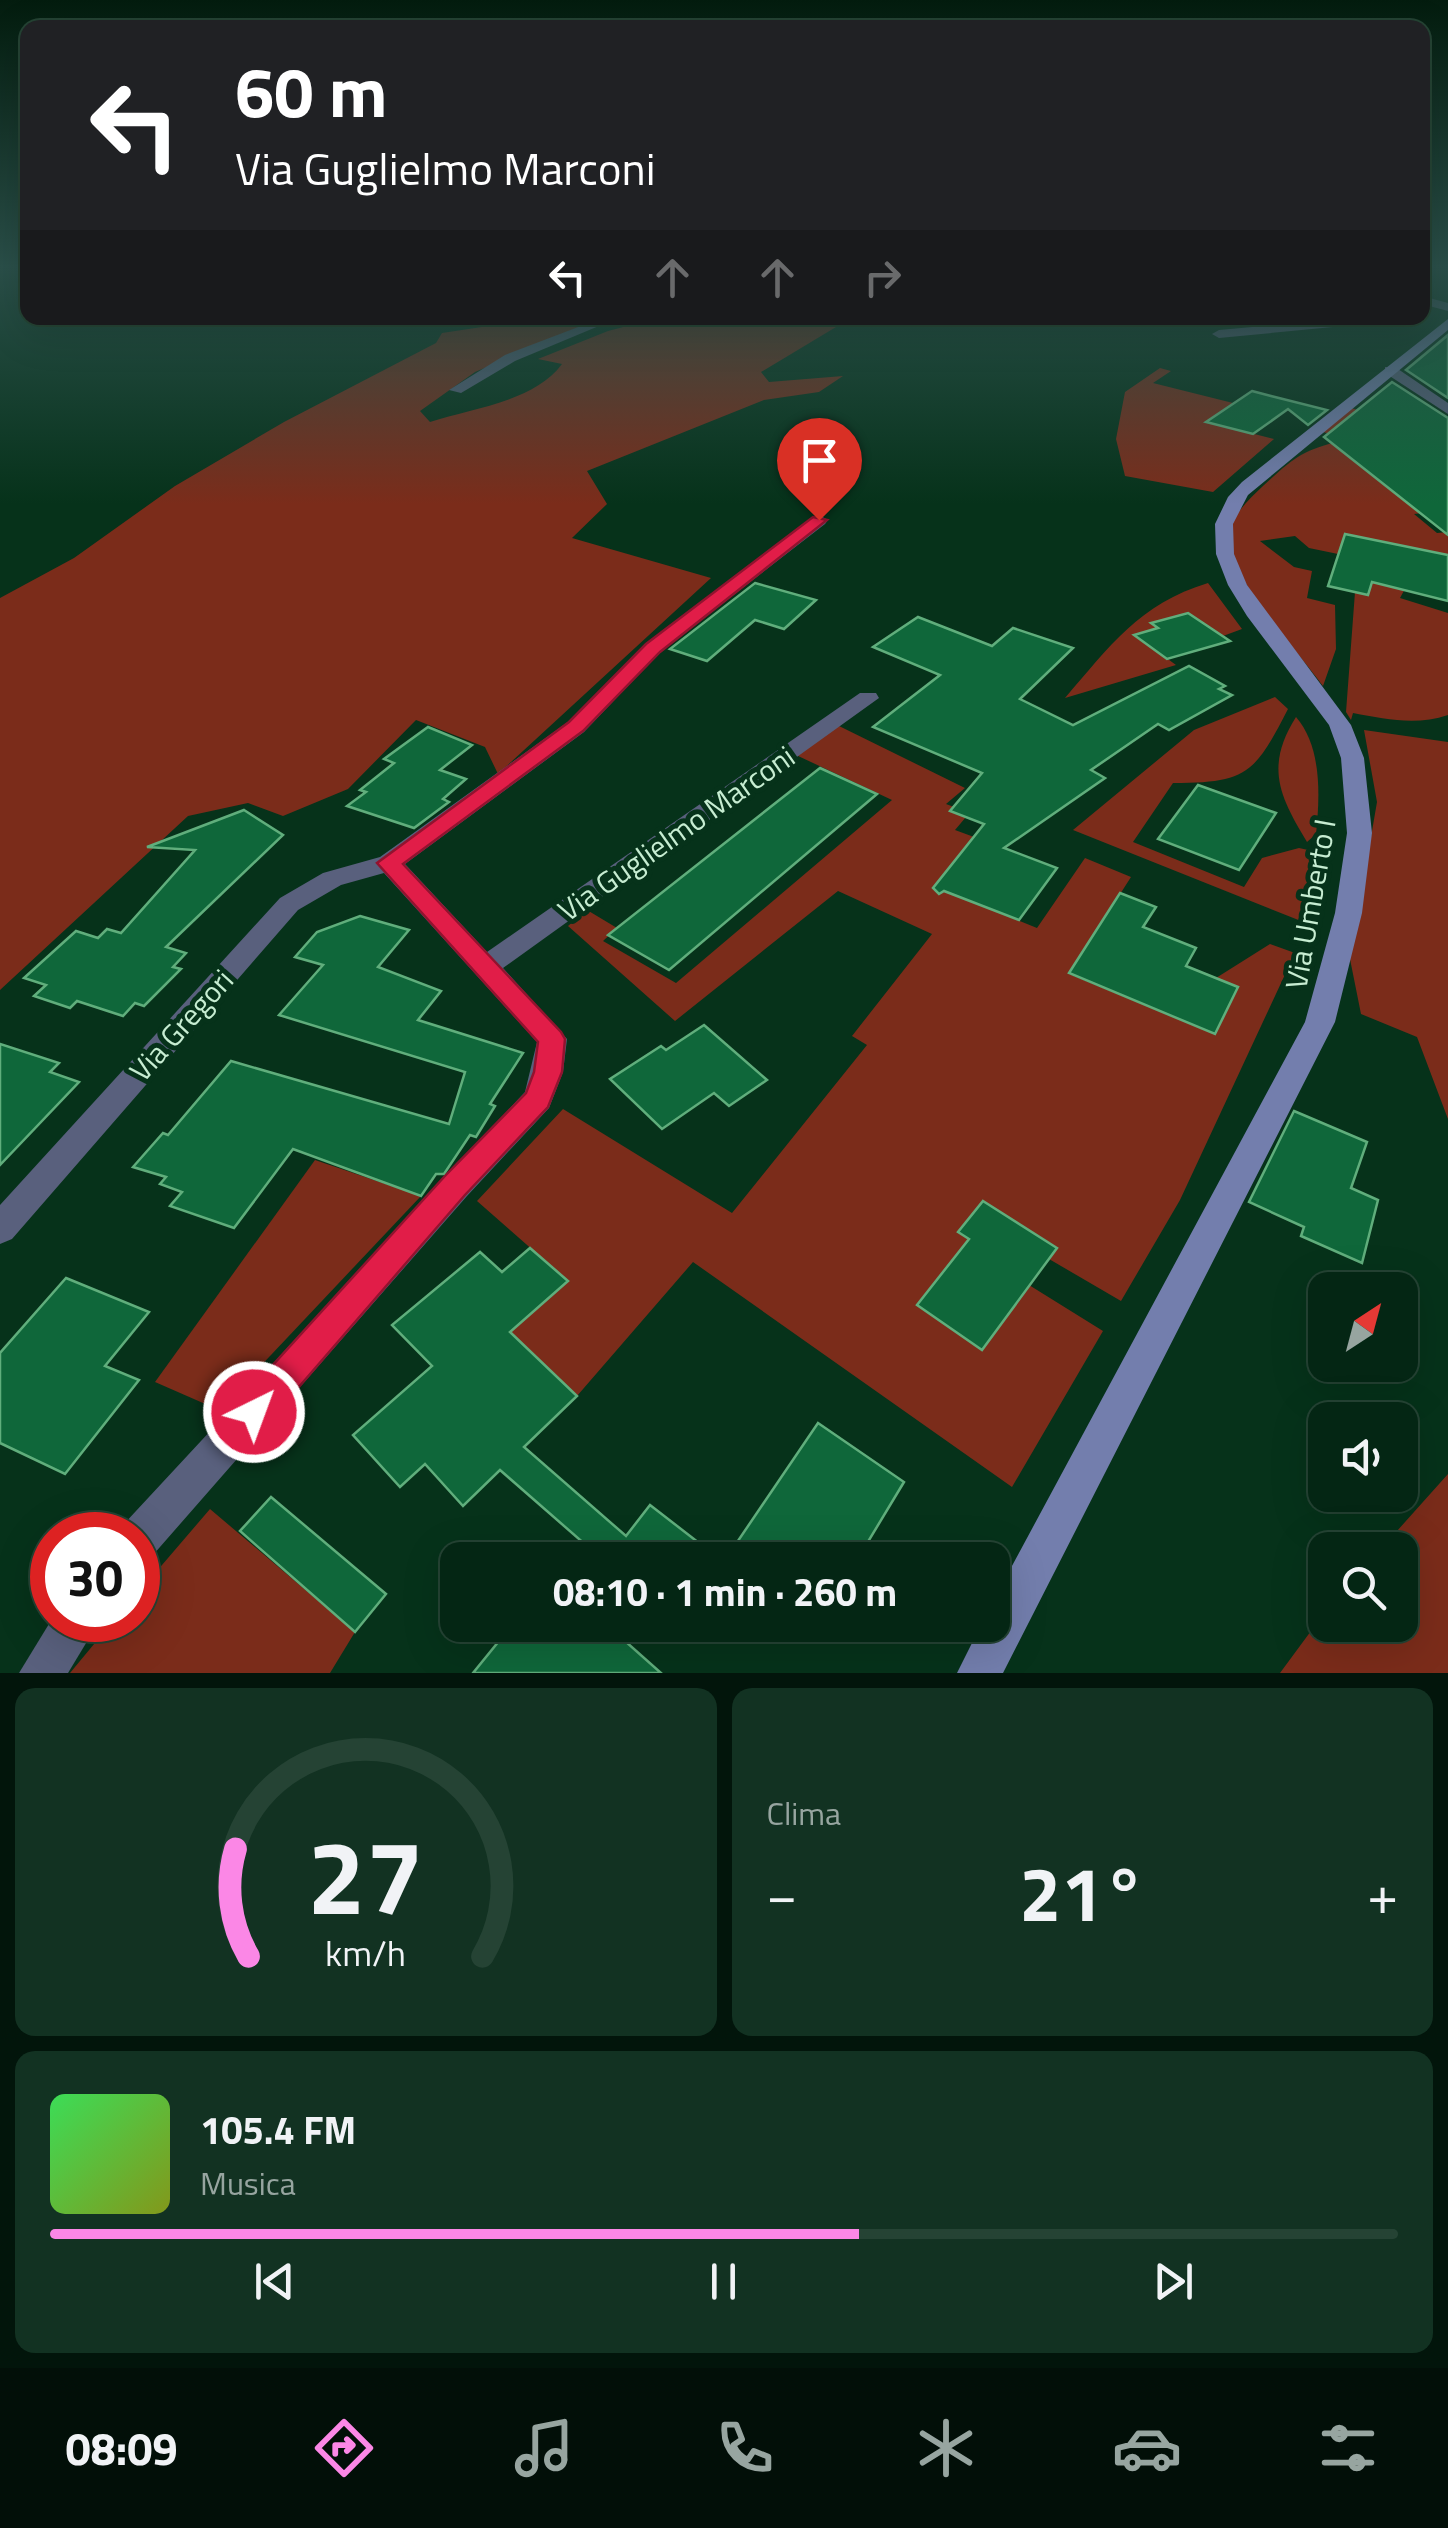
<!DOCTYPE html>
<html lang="it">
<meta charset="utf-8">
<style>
:root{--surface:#042614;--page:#123222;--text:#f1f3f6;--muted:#97a5a0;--line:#254334;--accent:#fb87e6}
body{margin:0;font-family:"Titillium Web",sans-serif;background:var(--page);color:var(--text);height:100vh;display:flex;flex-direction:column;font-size:38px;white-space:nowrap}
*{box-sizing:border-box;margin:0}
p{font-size:32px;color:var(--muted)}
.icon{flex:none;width:55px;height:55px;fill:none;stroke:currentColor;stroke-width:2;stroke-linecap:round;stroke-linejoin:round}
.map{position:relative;height:1673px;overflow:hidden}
.drawer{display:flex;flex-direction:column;gap:15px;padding:15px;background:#02150b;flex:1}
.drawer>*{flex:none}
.top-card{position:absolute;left:20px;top:20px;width:1410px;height:305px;border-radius:20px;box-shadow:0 10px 40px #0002,0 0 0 2px var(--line);background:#202124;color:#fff;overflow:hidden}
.needle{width:65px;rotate:36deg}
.buttons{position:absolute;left:1308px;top:1272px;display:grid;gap:20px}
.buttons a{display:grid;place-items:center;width:110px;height:110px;border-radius:20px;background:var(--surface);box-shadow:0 10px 40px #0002,0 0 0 2px var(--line);font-size:50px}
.speed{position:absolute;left:30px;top:1512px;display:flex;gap:20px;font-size:50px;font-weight:700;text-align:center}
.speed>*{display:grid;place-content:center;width:130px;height:130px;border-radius:50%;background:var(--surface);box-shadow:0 10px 40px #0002,0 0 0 2px var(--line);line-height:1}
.speed .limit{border:15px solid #d22;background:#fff;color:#111}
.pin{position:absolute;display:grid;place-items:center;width:85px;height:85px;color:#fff;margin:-102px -42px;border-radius:50% 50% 50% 0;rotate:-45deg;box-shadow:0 0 10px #0007}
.pin .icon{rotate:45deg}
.me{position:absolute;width:110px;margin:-55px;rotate:42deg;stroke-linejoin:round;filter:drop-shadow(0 0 8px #0008)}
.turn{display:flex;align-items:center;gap:35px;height:210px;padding:0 50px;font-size:45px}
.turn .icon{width:130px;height:130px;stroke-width:2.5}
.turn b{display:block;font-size:70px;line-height:85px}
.lanes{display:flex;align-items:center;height:95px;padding:0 50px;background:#0003;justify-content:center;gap:50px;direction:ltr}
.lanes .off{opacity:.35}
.big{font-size:75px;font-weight:700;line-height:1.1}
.drawer .widget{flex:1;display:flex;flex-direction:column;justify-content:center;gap:15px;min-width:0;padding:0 35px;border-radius:20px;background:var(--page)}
.drawer .dial{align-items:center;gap:0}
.dial svg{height:260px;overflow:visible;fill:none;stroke:var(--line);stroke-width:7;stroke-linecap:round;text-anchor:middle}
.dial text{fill:var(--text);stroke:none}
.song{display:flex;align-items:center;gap:30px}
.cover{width:120px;height:120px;border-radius:15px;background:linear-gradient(135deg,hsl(130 70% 55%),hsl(70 70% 35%))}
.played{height:10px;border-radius:5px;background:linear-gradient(90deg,var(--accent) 60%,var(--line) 60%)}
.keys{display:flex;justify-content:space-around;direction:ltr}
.heat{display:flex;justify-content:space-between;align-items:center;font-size:55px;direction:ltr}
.drawer .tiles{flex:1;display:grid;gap:15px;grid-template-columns:1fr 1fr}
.widget:last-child{grid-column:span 2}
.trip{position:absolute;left:440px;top:1542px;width:570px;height:100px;border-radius:20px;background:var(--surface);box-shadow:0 10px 40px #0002,0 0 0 2px var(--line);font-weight:700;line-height:100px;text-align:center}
.dock{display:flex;height:160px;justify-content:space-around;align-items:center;background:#020f08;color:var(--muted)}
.dock .icon{width:70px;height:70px}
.dock .on{color:var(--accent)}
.dock b{font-size:45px;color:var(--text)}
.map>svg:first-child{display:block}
.green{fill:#7b2c1a}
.building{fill:#0f673a;stroke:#60ae7c;stroke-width:2.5}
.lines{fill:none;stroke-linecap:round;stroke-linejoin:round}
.minor{fill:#59607d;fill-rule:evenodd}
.secondary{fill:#737ead;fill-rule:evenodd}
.route{fill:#e11d48;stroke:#92132f;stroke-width:2.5}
.labels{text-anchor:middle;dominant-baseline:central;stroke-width:10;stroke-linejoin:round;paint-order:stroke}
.street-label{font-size:30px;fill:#c7edd2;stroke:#06321a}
</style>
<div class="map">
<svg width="1448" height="1673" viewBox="0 0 1448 1673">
<rect width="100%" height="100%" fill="#06321a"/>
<!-- green -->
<g class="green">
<path d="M 541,318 L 603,318 L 475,372 L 420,411 L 430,422 C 472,408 534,402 562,364 L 538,359 L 608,331 L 658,318 L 851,318 L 761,372 L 769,382 L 843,376 L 819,392 L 764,400 L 587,471 L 607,504 L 572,538 L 711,578 L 498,774 L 485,747 L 416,720 L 348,789 L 283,816 L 248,803 L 188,816 L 0,990 L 0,598 L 74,558 L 175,486 L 284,422 L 436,343 L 442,333 Z"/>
<polygon points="1160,368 1171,371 1153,383 1233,403 1207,422 1274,439 1213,492 1125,476 1116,439 1125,392"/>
<path d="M 1348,407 L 1437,434 L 1375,478 L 1384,485 L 1400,484 L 1440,511 L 1414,514 L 1437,533 L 1448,532 L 1448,570 L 1419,563 L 1400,598 L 1448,613 L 1448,715 C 1416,726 1385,719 1353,713 L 1351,720 L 1346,712 L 1355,592 L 1368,594 L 1383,542 L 1345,534 L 1338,554 L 1309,548 L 1295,536 L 1260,541 L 1294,567 L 1312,571 L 1307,598 L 1335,605 L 1336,649 L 1323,686 C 1300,654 1232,580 1229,543 C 1226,520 1248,500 1264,485 C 1295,457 1301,451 1343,440 L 1344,438 L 1316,430 Z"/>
<path d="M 1208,583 L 1242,629 L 1223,636 L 1188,613 L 1152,623 L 1158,628 L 1135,635 L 1176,665 L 1065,698 C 1110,646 1139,604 1208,583 Z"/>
<path d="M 1275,697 L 1288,709 C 1255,773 1248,783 1173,783 L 1133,842 L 1244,887 L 1262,858 L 1299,848 L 1322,853 L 1306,923 L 1073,830 L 1194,730 Z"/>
<path d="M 1296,717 C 1322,747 1320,796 1316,834 L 1307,842 C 1279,796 1265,766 1296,717 Z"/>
<polygon points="837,725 965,788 946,804 954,807 951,811 966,817 955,830 974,837 935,887 1037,928 1085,858 1131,877 1069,974 1215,1034 1238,987 1216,978 1270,944 1295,953 1180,1200 1121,1301 1049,1259 1057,1247 983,1201 959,1231 969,1239 917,1304 982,1350 1029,1285 1103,1331 1012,1487 693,1262 577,1396 493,1347 568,1281 477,1201 563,1109 732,1213 867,1045 852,1036 932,934 838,891 675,1021 568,926 587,910 617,928 603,941 676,983 892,800 796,755"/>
<polygon points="1364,730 1448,742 1448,1119 1417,1037 1361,1014 1350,959 1377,802"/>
<polygon points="315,1160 421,1196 219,1410 155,1382"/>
<polygon points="1448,1474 1448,1673 1280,1673 1325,1612 1325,1625 1400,1625 1400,1550 1380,1550"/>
<polygon points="210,1509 355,1632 330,1673 70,1673 114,1620 138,1620 138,1593"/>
</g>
<!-- building -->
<g class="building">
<polygon points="1448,335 1448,398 1406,370"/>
<polygon points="1392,382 1448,418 1448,535 1324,437"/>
<polygon points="1252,391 1271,396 1327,410 1308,425 1288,409 1253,434 1206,422"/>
<polygon points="1345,534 1448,555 1448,601 1372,582 1368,595 1328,586"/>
<polygon points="755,583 816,600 784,629 755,620 707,661 670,649"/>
<polygon points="1188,613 1230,641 1167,659 1134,635 1158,628 1151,623"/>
<polygon points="918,617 992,646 1013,628 1073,648 1020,699 1073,725 1189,666 1225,686 1219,689 1232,695 1169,730 1158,724 1091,770 1105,778 1004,848 1057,868 1019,920 944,891 939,894 933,888 984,824 950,811 982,773 873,727 940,675 873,647"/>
<polygon points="428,727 472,745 440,770 466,779 443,799 449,802 414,828 347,806 366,792 360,790 394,763 384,759"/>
<polygon points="820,768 877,794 669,970 608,935"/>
<polygon points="1198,785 1276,813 1239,870 1158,839"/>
<polygon points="244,810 283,835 166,947 186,953 173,967 181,969 144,1006 135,1003 123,1016 77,1001 70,1008 34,996 46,985 24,978 76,931 98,938 107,929 121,933 195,850 147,847"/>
<polygon points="1120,893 1156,907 1143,927 1196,948 1186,966 1238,987 1215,1034 1069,973"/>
<polygon points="360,916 409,930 378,967 441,991 418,1020 523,1053 490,1104 495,1106 476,1137 470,1135 444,1174 436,1174 421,1196 293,1149 234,1228 170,1206 182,1192 160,1184 166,1177 133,1167 163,1133 168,1135 231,1061 449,1124 465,1072 279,1015 323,965 295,957 317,932"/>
<polygon points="704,1025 767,1080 729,1106 714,1093 662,1129 610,1079 661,1046 666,1050"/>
<polygon points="0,1044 59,1063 50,1072 79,1082 0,1165"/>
<polygon points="1294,1111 1367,1142 1351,1188 1378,1200 1362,1263 1301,1236 1304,1227 1249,1202"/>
<polygon points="983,1201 1057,1248 982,1350 917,1305 969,1239 958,1232"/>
<polygon points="530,1248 568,1281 510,1332 577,1396 524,1447 626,1536 650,1505 721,1560 603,1560 500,1470 463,1506 425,1464 400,1487 353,1435 432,1366 392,1325 480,1252 502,1272"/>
<polygon points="66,1278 149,1312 105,1366 139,1380 65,1474 0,1443 0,1353"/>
<polygon points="818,1423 904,1482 857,1560 725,1560"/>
<polygon points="271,1497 386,1594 355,1632 240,1531"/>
<polygon points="512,1625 607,1625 661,1673 473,1673"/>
</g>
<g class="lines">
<!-- minor -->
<g class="minor">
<polygon points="1422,296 1448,303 1448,311 1422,304"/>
<polygon points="602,318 618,318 515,361 461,393 449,390 505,355"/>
<polygon points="1350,318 1391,318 1385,322 1219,338 1212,334 1219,330"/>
<polygon points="1385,367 1395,367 1448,403 1448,414 1385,373"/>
<polygon points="819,515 828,520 825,524 660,652 584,732 405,864 487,952 860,693 876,693 879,698 503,968 567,1039 563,1072 549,1108 467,1196 153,1555 138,1561 138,1535 119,1535 123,1525 525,1092 537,1042 384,873 341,885 298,910 12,1239 0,1244 0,1205 280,898 323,873 380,857 401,842 568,722 646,644"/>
<polygon points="52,1619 100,1620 68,1673 19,1673"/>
</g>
<!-- secondary -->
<polygon class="secondary" points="1448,319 1448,330 1248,495 1233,524 1234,554 1247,585 1351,725 1364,758 1372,833 1362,913 1335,1022 1003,1673 957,1673 981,1625 992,1625 992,1603 1305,1022 1335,913 1347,833 1341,758 1329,725 1247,616 1228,585 1216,554 1215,524 1228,497 1242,482"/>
</g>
<!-- sky -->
<linearGradient id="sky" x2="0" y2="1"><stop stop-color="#031c0e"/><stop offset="0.53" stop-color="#2a4f49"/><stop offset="1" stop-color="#2a4f49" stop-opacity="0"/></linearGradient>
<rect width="1448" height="504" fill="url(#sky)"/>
<!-- route -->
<polygon class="route" points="813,517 827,520 660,652 583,731 403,864 561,1032 565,1039 562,1072 548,1107 465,1195 266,1425 254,1430 241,1425 236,1412 241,1400 444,1177 526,1093 534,1072 538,1042 377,863 569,722 646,644"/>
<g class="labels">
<!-- street labels -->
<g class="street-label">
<text transform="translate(676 833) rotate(-35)">Via Guglielmo Marconi</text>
<text transform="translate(1310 904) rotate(-80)">Via Umberto I</text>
<text transform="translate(181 1025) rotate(-48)">Via Gregori</text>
</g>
</g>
</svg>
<div class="buttons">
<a><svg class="needle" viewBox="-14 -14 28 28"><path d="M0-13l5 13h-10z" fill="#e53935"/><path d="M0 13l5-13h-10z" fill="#97a5a0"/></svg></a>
<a><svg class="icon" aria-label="sound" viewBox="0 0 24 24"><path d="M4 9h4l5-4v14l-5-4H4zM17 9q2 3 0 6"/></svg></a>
<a><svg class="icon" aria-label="search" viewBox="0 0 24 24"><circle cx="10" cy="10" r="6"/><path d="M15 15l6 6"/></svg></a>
</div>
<div class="speed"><div class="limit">30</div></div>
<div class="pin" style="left:819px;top:520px;background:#d93025"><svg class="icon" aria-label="arrive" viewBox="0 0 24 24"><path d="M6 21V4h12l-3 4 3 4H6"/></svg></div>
<svg class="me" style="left:254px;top:1412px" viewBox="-20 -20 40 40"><circle r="17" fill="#e11d48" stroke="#fff" stroke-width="3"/><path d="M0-11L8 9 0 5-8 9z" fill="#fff"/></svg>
<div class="trip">08:10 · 1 min · 260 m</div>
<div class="top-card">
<div class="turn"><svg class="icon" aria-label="left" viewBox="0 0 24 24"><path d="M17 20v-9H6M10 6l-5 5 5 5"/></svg><div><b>60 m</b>Via Guglielmo Marconi</div></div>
<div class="lanes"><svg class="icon" aria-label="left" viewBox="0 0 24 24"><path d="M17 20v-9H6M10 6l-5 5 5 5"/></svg><svg class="icon off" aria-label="ahead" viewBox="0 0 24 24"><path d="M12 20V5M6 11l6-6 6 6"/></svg><svg class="icon off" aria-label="ahead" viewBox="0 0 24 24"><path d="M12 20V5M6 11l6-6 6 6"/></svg><svg class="icon off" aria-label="right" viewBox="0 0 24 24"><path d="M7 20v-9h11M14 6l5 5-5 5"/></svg></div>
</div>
</div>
<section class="drawer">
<div class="tiles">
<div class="widget dial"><svg viewBox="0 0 100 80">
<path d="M14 69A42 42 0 1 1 86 69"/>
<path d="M14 69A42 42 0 0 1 10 36" stroke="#fb87e6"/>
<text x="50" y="56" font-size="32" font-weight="700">27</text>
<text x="50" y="72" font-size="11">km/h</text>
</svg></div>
<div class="widget"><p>Clima</p>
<div class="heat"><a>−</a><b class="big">21°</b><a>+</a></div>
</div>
<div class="widget">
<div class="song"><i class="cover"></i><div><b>105.4 FM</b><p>Musica</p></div></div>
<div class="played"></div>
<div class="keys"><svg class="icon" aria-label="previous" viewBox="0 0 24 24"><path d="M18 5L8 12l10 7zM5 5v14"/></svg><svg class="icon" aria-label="pause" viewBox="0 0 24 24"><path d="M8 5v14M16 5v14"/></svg><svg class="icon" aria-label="next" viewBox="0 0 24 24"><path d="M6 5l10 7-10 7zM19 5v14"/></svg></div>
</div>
</div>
</section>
<nav class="dock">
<b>08:09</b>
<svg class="icon on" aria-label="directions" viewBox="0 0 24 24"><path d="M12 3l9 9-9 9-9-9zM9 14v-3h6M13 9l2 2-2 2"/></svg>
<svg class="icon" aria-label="music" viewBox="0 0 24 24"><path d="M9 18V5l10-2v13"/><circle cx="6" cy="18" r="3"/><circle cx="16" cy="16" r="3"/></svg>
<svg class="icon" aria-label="phone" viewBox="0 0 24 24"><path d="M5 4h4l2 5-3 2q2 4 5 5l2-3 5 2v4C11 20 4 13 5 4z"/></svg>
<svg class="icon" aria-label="climate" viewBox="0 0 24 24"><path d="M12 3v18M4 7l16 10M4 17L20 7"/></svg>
<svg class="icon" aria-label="car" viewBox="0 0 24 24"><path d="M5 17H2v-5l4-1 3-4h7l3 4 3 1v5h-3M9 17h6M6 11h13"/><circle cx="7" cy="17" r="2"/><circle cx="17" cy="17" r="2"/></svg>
<svg class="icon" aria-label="filters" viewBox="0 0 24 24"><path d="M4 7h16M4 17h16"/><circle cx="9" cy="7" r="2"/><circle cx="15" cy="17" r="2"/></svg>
</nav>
